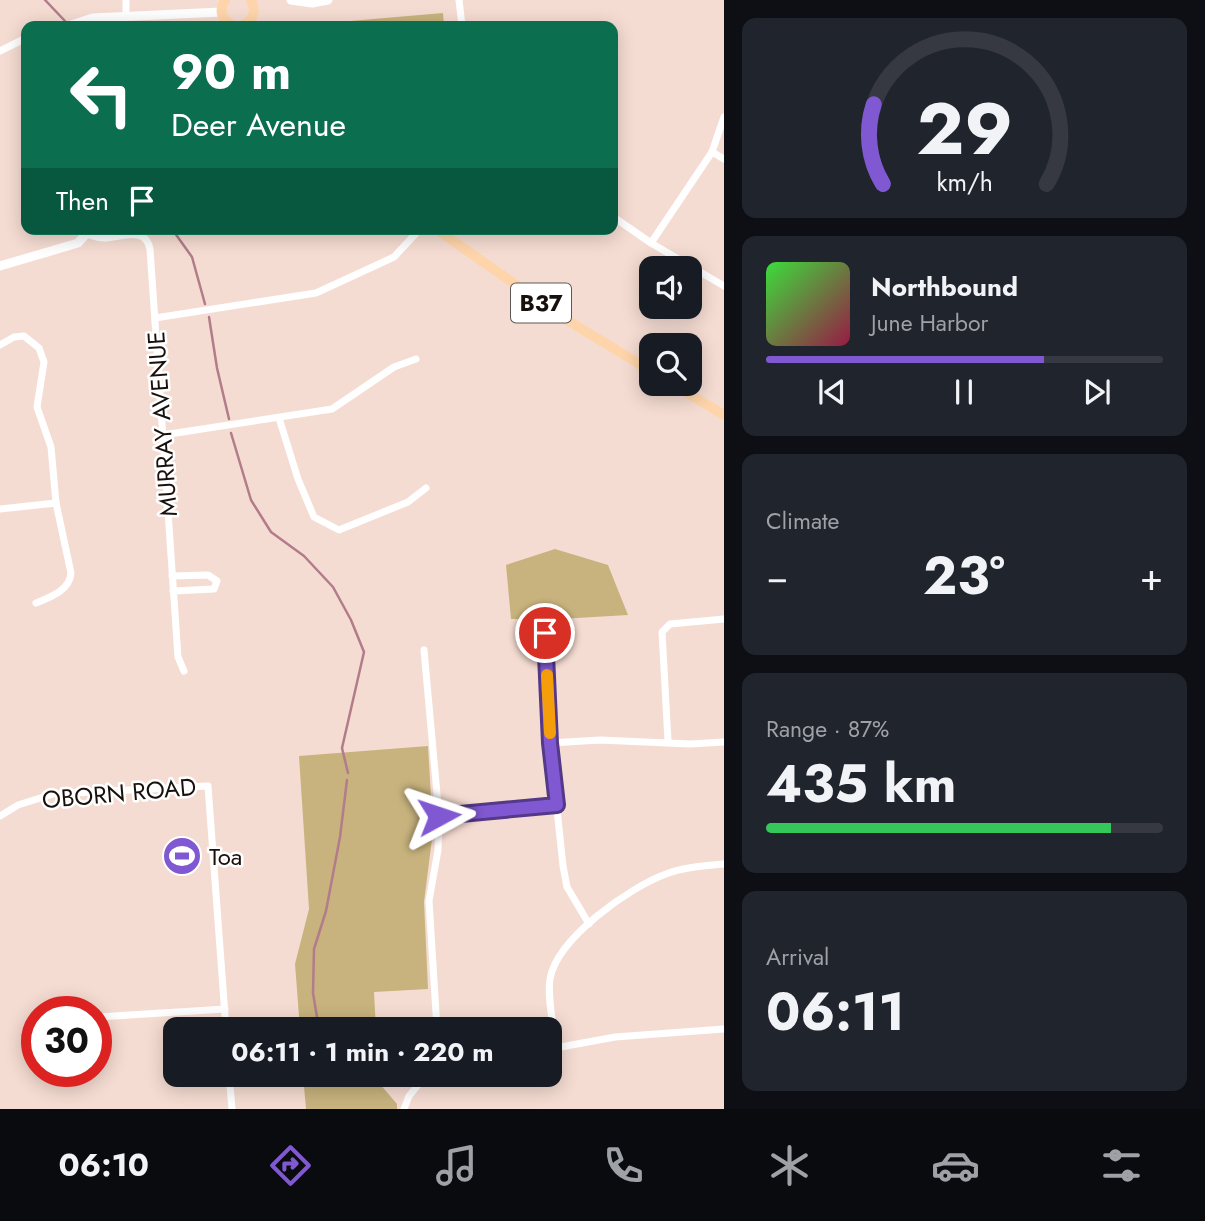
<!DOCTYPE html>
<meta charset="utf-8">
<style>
:root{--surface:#171b24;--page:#20242c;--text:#f1f3f6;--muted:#9ea1a6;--line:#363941;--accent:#8058d1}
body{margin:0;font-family:Jost,sans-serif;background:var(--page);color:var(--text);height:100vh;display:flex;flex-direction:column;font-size:26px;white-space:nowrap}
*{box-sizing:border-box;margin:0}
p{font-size:23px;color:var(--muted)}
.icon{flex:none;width:38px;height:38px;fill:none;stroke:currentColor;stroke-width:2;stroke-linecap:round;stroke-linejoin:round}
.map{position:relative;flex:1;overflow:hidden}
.panel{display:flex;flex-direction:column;gap:18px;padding:18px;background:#0d0f14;width:481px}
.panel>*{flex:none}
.guide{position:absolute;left:21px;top:21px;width:597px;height:214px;border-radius:14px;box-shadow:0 4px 18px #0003;background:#0b6e4f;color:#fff;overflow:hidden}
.controls{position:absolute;left:639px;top:256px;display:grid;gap:14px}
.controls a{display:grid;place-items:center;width:63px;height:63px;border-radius:14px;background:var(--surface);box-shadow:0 4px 18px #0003;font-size:35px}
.speed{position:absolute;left:21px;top:996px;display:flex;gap:14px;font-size:35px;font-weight:700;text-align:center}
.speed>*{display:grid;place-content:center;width:91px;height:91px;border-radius:50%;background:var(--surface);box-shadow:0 4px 18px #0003;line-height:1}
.speed .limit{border:10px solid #d22;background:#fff;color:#111}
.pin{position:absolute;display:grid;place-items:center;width:60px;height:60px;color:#fff;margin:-30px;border:4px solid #fff;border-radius:50%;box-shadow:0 2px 7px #0007}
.me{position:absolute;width:77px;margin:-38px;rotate:85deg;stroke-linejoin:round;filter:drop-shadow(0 0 5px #0008)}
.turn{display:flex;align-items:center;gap:24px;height:147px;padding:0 35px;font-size:32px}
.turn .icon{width:91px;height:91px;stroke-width:2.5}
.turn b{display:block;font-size:49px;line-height:60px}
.then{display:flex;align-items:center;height:66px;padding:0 35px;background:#0003;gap:14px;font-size:26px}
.big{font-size:52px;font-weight:700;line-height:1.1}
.panel .tile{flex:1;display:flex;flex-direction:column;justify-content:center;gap:10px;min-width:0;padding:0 24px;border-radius:14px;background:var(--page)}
.panel .dial{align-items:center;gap:0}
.dial svg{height:182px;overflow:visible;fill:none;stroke:var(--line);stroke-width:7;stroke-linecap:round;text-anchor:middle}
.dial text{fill:var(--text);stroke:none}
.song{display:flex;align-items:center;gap:21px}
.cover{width:84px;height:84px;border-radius:10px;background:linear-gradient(135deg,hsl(120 70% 55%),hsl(340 70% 35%))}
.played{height:7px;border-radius:4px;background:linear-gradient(90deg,var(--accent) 70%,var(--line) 70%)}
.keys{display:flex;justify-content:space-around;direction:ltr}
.heat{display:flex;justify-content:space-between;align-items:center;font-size:38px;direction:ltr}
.charge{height:10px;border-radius:5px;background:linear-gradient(90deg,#34c759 87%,var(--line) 0)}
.trip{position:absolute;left:163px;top:1017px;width:399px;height:70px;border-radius:14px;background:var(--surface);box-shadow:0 4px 18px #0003;font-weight:700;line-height:70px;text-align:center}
.menu{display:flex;height:112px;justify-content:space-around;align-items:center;background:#090b0e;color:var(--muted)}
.menu .icon{width:49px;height:49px}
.menu .active{color:var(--accent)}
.menu b{font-size:32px;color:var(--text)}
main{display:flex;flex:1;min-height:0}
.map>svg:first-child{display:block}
.green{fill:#c8b37e}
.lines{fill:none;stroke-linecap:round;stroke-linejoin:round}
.stream{stroke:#b27c8a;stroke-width:2.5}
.minor{stroke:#fff;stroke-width:7}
.tertiary{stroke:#fff;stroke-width:9}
.primary{stroke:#fed5aa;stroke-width:10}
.route-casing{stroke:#533988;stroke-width:18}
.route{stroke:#8058d1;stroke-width:12}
.slow{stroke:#f59e0b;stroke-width:12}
.labels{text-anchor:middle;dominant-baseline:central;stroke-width:5;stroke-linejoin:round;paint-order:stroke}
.shield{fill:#fff;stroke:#5d5856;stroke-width:2}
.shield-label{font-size:23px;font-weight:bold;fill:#18100d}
.street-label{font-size:24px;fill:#18100d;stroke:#fff}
.poi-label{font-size:24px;fill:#18100d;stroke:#fff;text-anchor:start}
</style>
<main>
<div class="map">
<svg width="724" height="1109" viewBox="0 0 724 1109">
<rect width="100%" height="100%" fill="#f5dcd2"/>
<!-- green -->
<g class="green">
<polygon points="443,13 444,26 292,26"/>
<polygon points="555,549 608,565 628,615 560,619 511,619 506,565"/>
<polygon points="428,746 433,831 424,902 428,989 374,992 376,1029 300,1029 295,964 309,909 299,756"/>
<polygon points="303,1075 378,1075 379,1083 397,1104 397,1109 306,1109"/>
</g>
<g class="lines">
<!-- stream -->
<g class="stream">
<polyline points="45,0 65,21"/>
<polyline points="172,229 192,257 205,304"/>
<polyline points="209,317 217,368 229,419"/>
<polyline points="231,433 251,500 271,532 304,556 333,587 351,620 364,652 342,748 348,773"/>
<polyline points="319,1029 313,993 314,949 326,911 340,837 347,780"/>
<polyline points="318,1079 318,1074"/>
</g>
<!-- minor -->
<g class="minor">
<polyline points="126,0 126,17"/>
<polyline points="459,0 462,26"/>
<polyline points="0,51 26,38"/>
<polyline points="712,152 724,159"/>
<polyline points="612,216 651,243 724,286"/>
<path d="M 86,234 C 92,236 98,238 104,238 C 121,238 145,225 150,249 L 178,657 L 184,671"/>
<polyline points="651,243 712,152 724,117"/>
<polyline points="155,318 316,293 394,257 420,229"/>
<path d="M 0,345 L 14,337 L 24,336 L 39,348 L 44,362 L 37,407 L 51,447 L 56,503 L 71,573 C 70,590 51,597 36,603"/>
<polyline points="279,418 298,479 314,517 339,530 408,502 426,488"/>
<polyline points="163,435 332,409 394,367 416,359"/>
<polyline points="0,509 56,503"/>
<polyline points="172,576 208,575 217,581 214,589 173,591"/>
<polyline points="545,633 550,743 563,866 567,887 589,924"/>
<polyline points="424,650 439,816 438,850 429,901 437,1029"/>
<polyline points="668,741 662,632 670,624 724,619"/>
<polyline points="550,743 600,740 690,744 724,742"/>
<polyline points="0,816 18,805 53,794 208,786 226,1029"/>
<polyline points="439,816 557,805"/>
<polyline points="98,1017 225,1009"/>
<path d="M 556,1048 C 554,1028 547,998 550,979 C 557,938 630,887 666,874 C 684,867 704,866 724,864"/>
<polyline points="550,1049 615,1037 724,1029"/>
<polyline points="229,1074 232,1109"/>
<polyline points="404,1109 409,1096 427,1074"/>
</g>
<!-- tertiary -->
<g class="tertiary">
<polyline points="291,0 312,3 328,0"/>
<polyline points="68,26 93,18 221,12"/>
<polyline points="0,266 78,243 86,234 86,229"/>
</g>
<!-- primary -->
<g class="primary">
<path d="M 225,0 C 218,11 222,22 235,26"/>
<path d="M 240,26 C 253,22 257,12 251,0"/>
<polyline points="436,229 562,317 651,371"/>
<polyline points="671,383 724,415"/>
</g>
</g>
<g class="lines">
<defs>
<polyline id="route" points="439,816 557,805 550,743 545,633"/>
</defs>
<!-- route casing -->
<use href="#route" class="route-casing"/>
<!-- route -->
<use href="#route" class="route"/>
<!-- slow -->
<polyline class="slow" points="547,675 550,733"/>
</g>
<!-- icons -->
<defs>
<symbol id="stadium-disc" viewBox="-11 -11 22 22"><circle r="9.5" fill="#8058d1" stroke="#fff"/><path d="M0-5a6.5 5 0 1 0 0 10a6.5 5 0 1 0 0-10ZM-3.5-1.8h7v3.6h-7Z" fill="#fff"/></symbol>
</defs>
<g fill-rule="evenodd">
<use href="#stadium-disc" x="160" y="834" width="44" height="44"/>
</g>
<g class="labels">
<!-- shield labels -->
<rect class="shield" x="511" y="283.5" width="60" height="39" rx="5"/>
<g class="shield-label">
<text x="541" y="303">B37</text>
</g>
<!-- street labels -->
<g class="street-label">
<text transform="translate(162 424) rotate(-94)">MURRAY AVENUE</text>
<text transform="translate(119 793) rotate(-5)">OBORN ROAD</text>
</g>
<!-- poi labels -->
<g class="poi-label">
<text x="209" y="856">Toa</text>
</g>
</g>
</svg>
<div class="controls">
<a><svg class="icon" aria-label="sound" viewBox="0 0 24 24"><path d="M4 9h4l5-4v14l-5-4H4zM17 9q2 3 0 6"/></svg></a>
<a><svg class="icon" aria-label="search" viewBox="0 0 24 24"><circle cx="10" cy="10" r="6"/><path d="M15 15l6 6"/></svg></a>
</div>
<div class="speed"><div class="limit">30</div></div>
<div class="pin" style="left:545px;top:633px;background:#d93025"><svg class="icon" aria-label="arrive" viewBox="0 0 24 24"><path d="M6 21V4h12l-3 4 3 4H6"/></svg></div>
<svg class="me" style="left:439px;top:816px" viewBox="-20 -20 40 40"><path d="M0-17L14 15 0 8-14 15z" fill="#8058d1" stroke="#fff" stroke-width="4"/></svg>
<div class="trip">06:11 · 1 min · 220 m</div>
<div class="guide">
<div class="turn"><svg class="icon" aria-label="left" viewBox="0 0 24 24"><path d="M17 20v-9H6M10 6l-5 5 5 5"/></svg><div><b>90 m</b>Deer Avenue</div></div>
<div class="then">Then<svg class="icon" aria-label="arrive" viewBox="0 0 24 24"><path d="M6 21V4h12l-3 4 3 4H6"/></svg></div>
</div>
</div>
<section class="panel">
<div class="tile dial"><svg viewBox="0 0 100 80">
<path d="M14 69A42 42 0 1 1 86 69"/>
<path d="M14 69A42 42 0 0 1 10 34" stroke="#8058d1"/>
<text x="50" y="56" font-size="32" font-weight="700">29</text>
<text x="50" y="72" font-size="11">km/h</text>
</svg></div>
<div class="tile">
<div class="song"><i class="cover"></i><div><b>Northbound</b><p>June Harbor</p></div></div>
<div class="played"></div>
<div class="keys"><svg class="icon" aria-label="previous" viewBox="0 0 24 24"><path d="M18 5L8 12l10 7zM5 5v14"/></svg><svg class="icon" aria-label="pause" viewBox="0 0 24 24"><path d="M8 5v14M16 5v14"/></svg><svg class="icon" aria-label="next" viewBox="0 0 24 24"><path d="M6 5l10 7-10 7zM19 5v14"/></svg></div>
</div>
<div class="tile"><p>Climate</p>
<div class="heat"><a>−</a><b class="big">23°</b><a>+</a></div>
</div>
<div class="tile"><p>Range · 87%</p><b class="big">435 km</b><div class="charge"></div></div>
<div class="tile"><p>Arrival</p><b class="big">06:11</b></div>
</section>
</main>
<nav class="menu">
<b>06:10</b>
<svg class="icon active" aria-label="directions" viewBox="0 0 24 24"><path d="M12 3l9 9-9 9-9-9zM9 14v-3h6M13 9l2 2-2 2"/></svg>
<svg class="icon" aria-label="music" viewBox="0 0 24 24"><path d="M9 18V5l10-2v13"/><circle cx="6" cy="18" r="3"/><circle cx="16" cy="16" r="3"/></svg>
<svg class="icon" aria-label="phone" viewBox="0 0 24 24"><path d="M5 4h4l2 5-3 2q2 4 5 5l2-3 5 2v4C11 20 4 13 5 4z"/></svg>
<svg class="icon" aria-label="climate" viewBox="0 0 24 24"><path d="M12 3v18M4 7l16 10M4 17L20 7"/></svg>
<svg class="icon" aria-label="car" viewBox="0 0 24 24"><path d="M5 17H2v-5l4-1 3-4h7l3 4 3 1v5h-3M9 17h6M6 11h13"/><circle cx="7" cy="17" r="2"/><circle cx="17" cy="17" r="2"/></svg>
<svg class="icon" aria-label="filters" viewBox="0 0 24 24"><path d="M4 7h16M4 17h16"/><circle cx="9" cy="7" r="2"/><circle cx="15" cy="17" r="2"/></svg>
</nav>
